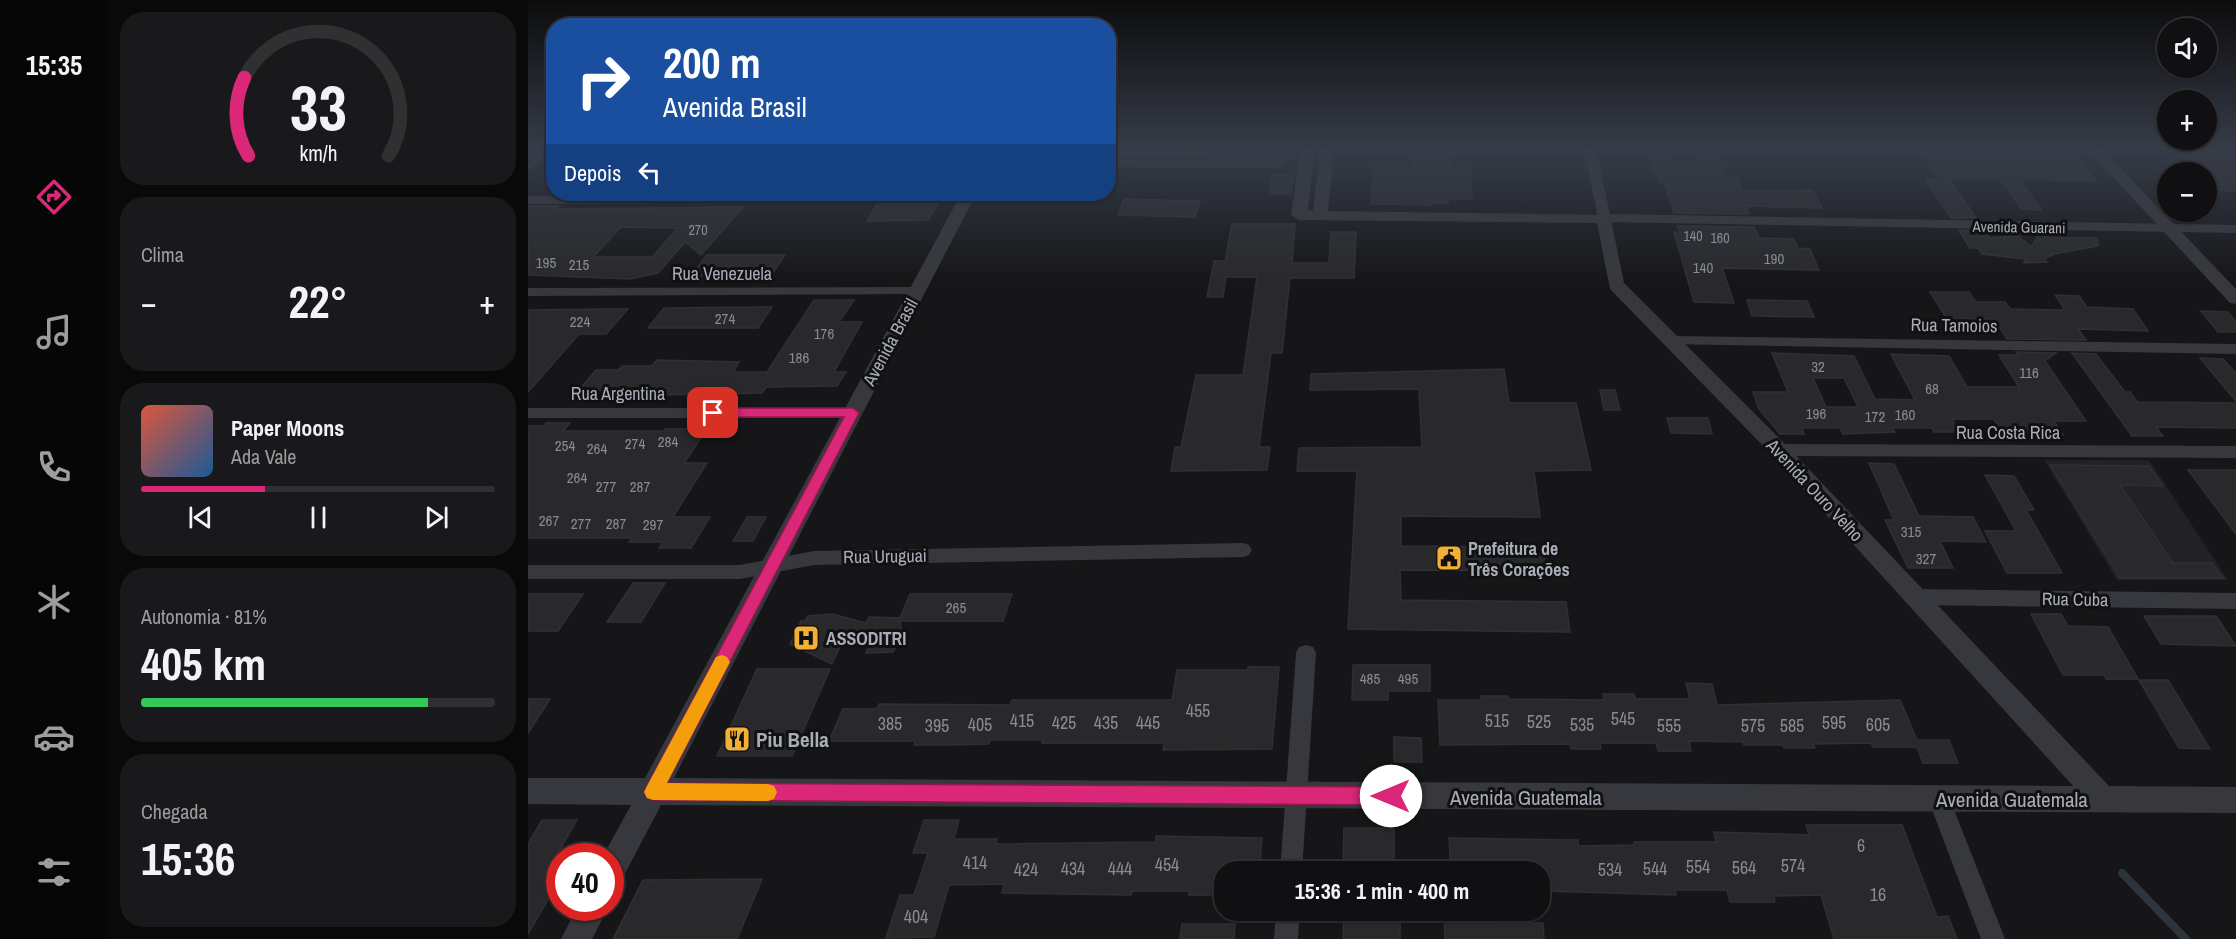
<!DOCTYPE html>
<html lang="pt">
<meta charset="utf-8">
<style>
:root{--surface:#101012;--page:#19191b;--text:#f1f3f6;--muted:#9c9d9f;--line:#303032;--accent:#db2777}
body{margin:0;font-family:"Archivo Narrow",sans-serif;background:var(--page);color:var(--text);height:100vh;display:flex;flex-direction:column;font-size:22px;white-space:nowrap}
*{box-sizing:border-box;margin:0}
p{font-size:20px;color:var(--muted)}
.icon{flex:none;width:33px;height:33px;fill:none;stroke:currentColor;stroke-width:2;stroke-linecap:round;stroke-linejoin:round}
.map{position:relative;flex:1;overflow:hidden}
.side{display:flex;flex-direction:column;gap:12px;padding:12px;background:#09090a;width:420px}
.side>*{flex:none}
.banner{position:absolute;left:18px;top:18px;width:570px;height:183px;border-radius:24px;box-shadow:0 2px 4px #0004,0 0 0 2px var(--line);background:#1a4fa0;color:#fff;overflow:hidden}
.fabs{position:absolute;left:1629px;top:18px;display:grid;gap:12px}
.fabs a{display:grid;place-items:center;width:60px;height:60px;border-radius:50%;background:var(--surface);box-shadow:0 2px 4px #0004,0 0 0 2px var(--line);font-size:30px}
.speed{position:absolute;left:18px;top:843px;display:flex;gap:12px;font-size:30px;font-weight:700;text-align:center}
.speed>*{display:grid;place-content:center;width:78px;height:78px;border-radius:50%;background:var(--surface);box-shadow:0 2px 4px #0004,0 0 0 2px var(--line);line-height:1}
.speed .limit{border:9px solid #d22;background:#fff;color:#111}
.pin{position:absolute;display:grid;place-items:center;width:51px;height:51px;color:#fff;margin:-26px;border-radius:12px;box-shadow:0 3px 9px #0006}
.me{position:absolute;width:66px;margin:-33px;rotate:270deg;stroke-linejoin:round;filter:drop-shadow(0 0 4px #0008)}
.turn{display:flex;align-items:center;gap:21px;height:126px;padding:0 18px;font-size:27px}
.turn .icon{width:78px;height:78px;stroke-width:2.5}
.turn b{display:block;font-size:42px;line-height:51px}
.then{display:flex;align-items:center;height:57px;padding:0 18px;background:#0003;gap:12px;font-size:22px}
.big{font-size:45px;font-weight:800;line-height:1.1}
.side .tile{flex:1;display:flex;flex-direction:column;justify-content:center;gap:9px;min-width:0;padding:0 21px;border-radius:24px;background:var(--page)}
.side .dial{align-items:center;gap:0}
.dial svg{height:156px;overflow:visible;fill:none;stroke:var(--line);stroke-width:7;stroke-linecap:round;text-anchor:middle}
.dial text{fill:var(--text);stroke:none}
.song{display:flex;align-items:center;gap:18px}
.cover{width:72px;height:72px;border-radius:9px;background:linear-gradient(135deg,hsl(10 70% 55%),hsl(210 70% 35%))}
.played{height:6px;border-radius:3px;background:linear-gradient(90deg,var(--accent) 35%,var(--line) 35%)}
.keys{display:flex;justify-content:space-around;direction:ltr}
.heat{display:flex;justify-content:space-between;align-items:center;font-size:33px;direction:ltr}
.charge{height:9px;border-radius:4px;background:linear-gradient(90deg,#34c759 81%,var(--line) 0)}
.trip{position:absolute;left:686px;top:861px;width:336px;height:60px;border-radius:24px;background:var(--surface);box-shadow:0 2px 4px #0004,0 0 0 2px var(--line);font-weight:800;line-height:60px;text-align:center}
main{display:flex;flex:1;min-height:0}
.tabs{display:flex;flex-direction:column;width:108px;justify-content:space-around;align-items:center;background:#060607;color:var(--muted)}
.tabs .icon{width:42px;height:42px}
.tabs .on{color:var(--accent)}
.tabs b{font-size:27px;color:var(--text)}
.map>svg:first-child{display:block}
.built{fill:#222225}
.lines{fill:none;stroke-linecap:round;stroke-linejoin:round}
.stream{stroke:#2c353c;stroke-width:8}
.building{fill:#29292c;stroke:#303034;stroke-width:1.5;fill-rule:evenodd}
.minor{fill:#37383d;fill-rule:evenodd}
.tertiary{fill:#37383d;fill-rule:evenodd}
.route{fill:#db2777;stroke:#8e194d;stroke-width:1.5}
.slow{fill:#f59e0b}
.labels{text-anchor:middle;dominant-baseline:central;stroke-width:6;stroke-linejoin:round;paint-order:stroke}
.far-number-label{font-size:14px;fill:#888b94}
.far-street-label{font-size:15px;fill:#a8adb8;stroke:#111113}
.number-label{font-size:15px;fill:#888b94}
.street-label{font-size:18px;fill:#a8adb8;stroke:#111113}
.poi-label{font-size:18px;font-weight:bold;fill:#a8adb8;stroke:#111113;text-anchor:start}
.near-number-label{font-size:18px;fill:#888b94}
.near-poi-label{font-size:21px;font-weight:bold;fill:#a8adb8;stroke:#111113;text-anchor:start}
.near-street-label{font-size:21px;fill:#a8adb8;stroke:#111113}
</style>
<main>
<nav class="tabs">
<b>15:35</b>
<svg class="icon on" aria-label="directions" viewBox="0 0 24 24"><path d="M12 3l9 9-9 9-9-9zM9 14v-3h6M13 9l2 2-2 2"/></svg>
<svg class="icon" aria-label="music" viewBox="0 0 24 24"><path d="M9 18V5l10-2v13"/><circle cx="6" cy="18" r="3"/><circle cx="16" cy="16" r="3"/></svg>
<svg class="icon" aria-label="phone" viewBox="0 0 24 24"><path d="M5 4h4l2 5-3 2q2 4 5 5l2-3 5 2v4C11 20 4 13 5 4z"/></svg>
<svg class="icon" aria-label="climate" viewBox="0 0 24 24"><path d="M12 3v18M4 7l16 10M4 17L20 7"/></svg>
<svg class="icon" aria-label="car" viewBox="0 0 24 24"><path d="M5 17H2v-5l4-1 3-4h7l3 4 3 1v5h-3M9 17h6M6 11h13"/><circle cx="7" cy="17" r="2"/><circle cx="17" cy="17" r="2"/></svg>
<svg class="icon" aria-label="filters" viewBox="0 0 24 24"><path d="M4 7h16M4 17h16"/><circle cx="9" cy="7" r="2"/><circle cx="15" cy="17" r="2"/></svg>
</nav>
<section class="side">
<div class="tile dial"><svg viewBox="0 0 100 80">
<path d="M14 69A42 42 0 1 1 86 69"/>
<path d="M14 69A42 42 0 0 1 12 29" stroke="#db2777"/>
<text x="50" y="56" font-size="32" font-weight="700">33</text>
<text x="50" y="72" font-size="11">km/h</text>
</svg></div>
<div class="tile"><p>Clima</p>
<div class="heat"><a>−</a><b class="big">22°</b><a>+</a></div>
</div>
<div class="tile">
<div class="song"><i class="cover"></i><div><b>Paper Moons</b><p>Ada Vale</p></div></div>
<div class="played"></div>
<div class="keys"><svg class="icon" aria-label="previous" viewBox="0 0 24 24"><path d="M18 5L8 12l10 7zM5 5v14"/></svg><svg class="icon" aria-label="pause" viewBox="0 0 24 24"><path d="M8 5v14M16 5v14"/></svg><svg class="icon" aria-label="next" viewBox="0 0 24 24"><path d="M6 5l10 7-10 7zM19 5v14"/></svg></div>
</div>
<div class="tile"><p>Autonomia · 81%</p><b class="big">405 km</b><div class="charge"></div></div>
<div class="tile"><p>Chegada</p><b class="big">15:36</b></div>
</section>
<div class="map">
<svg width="1708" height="939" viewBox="0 0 1708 939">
<rect width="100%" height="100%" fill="#161618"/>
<!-- built -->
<polygon class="built" points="1516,460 1621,460 1700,580 1589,580"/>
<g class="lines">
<!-- stream -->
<polyline class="stream" points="1594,873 1658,939"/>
</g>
<!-- building -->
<g class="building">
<polygon points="886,150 921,150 922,167 942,167 944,199 920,199 920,203 903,203 903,205 843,204 846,166 886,167"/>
<polygon points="1121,150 1139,150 1143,164 1174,164 1170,150 1186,150 1198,177 1209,177 1215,191 1285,190 1294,208 1218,206 1221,214 1146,213 1136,182 1131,182"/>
<polygon points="1393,150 1454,150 1461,159 1550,160 1568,181 1491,179 1514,210 1494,209 1472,179 1412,178"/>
<polygon points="1651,153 1708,157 1708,191 1691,190 1686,184 1678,183 1678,171 1665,170"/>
<polygon points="744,175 765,175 763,194 741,194"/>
<polygon points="1397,179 1421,179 1448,218 1423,218"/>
<polygon points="596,199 672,201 667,217 590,215"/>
<polygon points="349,204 410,204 400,220 339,221"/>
<path d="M 0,206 L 31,206 L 28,209 L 215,207 L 173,255 L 157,242 L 130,273 L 102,279 L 0,275 ZM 93,227 L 150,228 L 124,257 L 65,257 Z"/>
<polygon points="704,224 767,224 764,263 801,263 803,232 828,232 826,278 762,278 754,353 743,353 731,447 742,447 739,470 643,471 647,447 653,447 668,375 715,375 729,277 698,277 695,297 679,297 686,261 697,261"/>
<polygon points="1149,226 1226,227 1231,238 1266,239 1270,248 1282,249 1291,270 1194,268 1206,303 1166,302 1146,232 1152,232"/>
<polygon points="1431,230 1457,231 1462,238 1490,236 1503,247 1511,234 1510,232 1530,232 1534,238 1569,238 1570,246 1526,254 1516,259 1519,262 1496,263 1497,259 1454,254 1450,248 1442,248"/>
<polygon points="179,255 257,255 244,274 166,277 169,273 165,273"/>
<polygon points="1402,292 1441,292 1448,302 1477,302 1482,309 1537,310 1527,295 1551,296 1559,307 1605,309 1620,331 1550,329 1558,340 1479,339 1466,319 1419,319"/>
<polygon points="286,300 326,300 311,322 334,322 306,372 318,372 309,386 238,387 234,393 136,395 141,388 50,391 68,370 90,370 94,366 124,366 129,360 211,362 205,372 239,372"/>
<polygon points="1219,300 1279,301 1286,317 1224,316"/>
<polygon points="244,307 230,328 120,328 136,308"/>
<polygon points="79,309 100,309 78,334 51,334 0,392 0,310"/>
<polygon points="1673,311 1700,312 1708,322 1708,332 1690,332"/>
<path d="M 1488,352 L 1528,353 L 1517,361 L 1558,421 L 1526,421 L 1535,435 L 1473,431 L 1466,419 L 1424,419 L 1431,432 L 1406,432 L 1404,428 L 1364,428 L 1367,432 L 1315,434 L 1312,428 L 1274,428 L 1276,434 L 1252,434 L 1231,409 L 1225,392 L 1260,392 L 1244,353 L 1326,356 L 1347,399 L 1387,400 L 1363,354 L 1421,356 L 1439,387 L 1491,387 L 1471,355 L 1490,355 ZM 1285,378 L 1316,378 L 1330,407 L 1298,407 Z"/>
<polygon points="1544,353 1568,354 1597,392 1602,392 1609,402 1708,403 1708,428 1628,427 1635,436 1604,436"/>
<polygon points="1672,358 1695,359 1708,373 1708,401"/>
<polygon points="976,369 981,403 1048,403 1063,470 1006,471 1012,517 873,516 873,546 1015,547 1018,571 872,570 873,600 1038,602 1042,632 820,629 829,471 769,471 771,448 894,447 891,389 782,390 783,374"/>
<polygon points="1072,390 1087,390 1092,410 1076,410"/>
<polygon points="1139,418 1180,418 1184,434 1143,433"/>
<polygon points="18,423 42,423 35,431 135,431 137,429 160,429 162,426 181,426 156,463 179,463 145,517 182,517 163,548 131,548 135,542 101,542 104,538 0,538 0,426 15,426"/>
<polygon points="1341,463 1366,464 1391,516 1445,517 1458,542 1412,541 1425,568 1380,568 1357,520 1366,520"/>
<polygon points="1522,465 1621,466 1635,486 1592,485 1645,563 1684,563 1695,578 1592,578"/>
<polygon points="1660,470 1708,470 1708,534"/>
<polygon points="1457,475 1486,476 1506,510 1498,510 1534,573 1479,573 1457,531 1488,531"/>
<polygon points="219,517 238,517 225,541 205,541"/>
<polygon points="105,583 137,583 113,622 79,622"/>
<polygon points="0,594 55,594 30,631 0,631"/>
<polygon points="382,594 484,594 475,621 372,621 374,635 365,652 338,653 341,645 317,635 304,664 262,644 273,621 277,621 280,616 304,614 338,623 341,617 372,618"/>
<polygon points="1503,614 1533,614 1540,626 1580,627 1610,679 1578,679 1576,675 1535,675"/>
<polygon points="1616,616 1688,616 1708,646 1633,644"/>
<polygon points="825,665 902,665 902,691 860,691 860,700 824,700"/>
<polygon points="720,667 751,667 744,749 635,750 636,743 514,743 515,740 462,740 461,744 418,745 386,745 387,741 301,741 315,709 349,709 351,704 482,705 484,700 644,700 649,670 720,670"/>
<polygon points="229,669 302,669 264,756 189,756"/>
<polygon points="1611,680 1640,680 1682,749 1651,748"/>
<polygon points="1158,683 1184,684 1189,705 1372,700 1389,740 1421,740 1430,763 1395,763 1389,747 1345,747 1343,743 1285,744 1287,748 1256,748 1255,745 1216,745 1215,742 1161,741 1163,751 1130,751 1128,743 1072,743 1073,749 1043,749 1042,744 912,745 910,700 953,700 953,696 980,696 980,699 1076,700 1075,694 1106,694 1107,699 1162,699"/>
<polygon points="0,699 22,699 0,733"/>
<polygon points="866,737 893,738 894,762 866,762"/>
<polygon points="14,820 49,820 16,877 32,879 0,934 0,844"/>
<polygon points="396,820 431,820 426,839 469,839 468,844 628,842 628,836 734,838 731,872 696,872 696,895 661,895 661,891 604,891 603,895 474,893 476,884 421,885 406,937 358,938 372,895 386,895 400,853 385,853"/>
<polygon points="1278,825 1374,825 1409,917 1420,916 1429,939 1306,939 1293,895 1246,896 1247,902 1202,902 1199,890 1147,890 1148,895 1017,891 1015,872 923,872 921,838 1050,840 1050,846 1106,845 1106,842 1188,842 1186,832 1281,835"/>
<polygon points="816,828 866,828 866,861 815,862"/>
<polygon points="234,879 209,939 85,939 115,880"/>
<polygon points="816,910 872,910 872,939 815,939"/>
<polygon points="916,912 966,912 967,923 1015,923 1016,939 917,939"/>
<polygon points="654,924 707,924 706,939 652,939"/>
</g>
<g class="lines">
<!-- minor -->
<g class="minor">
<polygon points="12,150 25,150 0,171 0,161"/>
<polygon points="580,150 751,153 763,159 751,168 580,167 580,159 749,160 580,156"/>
<polygon points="1056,150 1068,150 1082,214 1708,225 1708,233 1076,222 1070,218"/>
<polygon points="438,194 442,195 442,201 0,204 0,196"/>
<polygon points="389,287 394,288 394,294 0,296 0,288"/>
<polygon points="1143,336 1708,344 1708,354 1138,344 1136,341 1138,338"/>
<polygon points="0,408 325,408 333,413 325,418 0,418"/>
<polygon points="1251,444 1708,446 1708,458 1251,456 1243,450"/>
<polygon points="715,543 721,545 724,550 721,555 715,557 286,565 212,579 0,579 0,565 212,565 286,551"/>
<polygon points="1385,589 1708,593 1708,609 1385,605 1378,602 1376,597 1378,592"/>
<polygon points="778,645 785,647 788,653 774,872 752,872 768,653 771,647"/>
<polygon points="1411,788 1419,792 1477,939 1453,939 1400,799 1403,792"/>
<polygon points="748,910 772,910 770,939 746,939"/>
</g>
<!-- tertiary -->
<g class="tertiary">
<polygon points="773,150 787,150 780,210 785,210 792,150 806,150 800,211 1082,215 1096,283 1258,445 1581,786 1708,787 1708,813 133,805 92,883 82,887 82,856 75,856 103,805 0,804 0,778 117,778 433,194 448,194 146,778 1545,786 1244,455 1082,289 1069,223 771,220 763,215"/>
<polygon points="1560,150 1575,150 1708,289 1708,304 1702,303"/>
<polygon points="49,908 80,908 64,939 33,939"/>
</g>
</g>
<!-- sky -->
<linearGradient id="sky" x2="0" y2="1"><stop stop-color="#0c0c0d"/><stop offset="0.53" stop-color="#363c48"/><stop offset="1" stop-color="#363c48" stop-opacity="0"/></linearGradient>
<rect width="1708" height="282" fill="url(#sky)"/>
<!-- route -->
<polygon class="route" points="185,408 325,408 331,413 139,783 863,787 870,790 872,796 870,802 863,805 125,800 119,798 116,792 119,786 316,417 185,417 178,413"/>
<!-- slow -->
<polygon class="slow" points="194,655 199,657 202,662 139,783 240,784 246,786 249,792 246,799 240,801 125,800 119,798 116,792 119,786 188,657"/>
<!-- icons -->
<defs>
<symbol id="civic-square" viewBox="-11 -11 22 22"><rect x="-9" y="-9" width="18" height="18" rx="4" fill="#f2b134" stroke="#111113"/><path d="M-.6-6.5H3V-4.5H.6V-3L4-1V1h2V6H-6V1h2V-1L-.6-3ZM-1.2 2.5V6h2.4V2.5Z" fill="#111"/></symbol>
<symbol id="hospital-square" viewBox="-11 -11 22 22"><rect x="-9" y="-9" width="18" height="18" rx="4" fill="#f2b134" stroke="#111113"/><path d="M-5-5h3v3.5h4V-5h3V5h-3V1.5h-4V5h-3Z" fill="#111"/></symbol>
<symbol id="restaurant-square" viewBox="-11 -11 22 22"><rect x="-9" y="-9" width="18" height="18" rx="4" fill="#f2b134" stroke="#111113"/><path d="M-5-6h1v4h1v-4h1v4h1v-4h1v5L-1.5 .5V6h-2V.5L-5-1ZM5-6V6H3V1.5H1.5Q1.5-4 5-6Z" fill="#111"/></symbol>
</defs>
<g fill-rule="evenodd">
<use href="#civic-square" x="906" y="543" width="30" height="30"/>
<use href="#hospital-square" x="263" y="623" width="30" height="30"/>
<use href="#restaurant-square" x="194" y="724" width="30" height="30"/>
</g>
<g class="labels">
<!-- far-number labels -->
<g class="far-number-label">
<text x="170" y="230">270</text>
<text x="1165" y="236">140</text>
<text x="1192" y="238">160</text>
</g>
<!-- far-street labels -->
<g class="far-street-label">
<text transform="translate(1491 227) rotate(1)">Avenida Guarani</text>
</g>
<!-- number labels -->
<g class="number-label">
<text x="1246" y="258">190</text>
<text x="18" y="262">195</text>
<text x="51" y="264">215</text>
<text x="1175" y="267">140</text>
<text x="197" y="318">274</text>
<text x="52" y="321">224</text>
<text x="296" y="333">176</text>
<text x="271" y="357">186</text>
<text x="1290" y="366">32</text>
<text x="1501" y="372">116</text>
<text x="1404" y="388">68</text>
<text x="1288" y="413">196</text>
<text x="1377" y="414">160</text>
<text x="1347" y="416">172</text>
<text x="140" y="441">284</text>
<text x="107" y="443">274</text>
<text x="37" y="445">254</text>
<text x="69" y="448">264</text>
<text x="49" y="477">264</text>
<text x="78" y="486">277</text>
<text x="112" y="486">287</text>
<text x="21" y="520">267</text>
<text x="53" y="523">277</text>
<text x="88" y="523">287</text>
<text x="125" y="524">297</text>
<text x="1383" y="531">315</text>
<text x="1398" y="558">327</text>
<text x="428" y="607">265</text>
<text x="842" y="678">485</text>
<text x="880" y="678">495</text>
</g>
<!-- street labels -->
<g class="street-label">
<text x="194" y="273">Rua Venezuela</text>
<text transform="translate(1426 325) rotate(1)">Rua Tamoios</text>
<text transform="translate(362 342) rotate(-62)">Avenida Brasil</text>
<text x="90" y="393">Rua Argentina</text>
<text x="1480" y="432">Rua Costa Rica</text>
<text transform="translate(1287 490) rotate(47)">Avenida Ouro Velho</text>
<text transform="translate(357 556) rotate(-1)">Rua Uruguai</text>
<text transform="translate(1547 599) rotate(1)">Rua Cuba</text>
</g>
<!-- poi labels -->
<g class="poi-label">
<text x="940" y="548">Prefeitura de<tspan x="940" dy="21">Três Corações</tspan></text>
<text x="298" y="638">ASSODITRI</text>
</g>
<!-- near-number labels -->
<g class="near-number-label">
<text x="670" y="710">455</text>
<text x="1095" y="718">545</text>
<text x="494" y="720">415</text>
<text x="969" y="720">515</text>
<text x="1011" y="721">525</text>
<text x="536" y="722">425</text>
<text x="578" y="722">435</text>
<text x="620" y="722">445</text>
<text x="1306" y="722">595</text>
<text x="362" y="723">385</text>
<text x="452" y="724">405</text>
<text x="1054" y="724">535</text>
<text x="1350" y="724">605</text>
<text x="409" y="725">395</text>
<text x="1141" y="725">555</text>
<text x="1225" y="725">575</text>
<text x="1264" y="725">585</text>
<text x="1333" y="845">6</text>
<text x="447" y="862">414</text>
<text x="639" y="864">454</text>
<text x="1265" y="865">574</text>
<text x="1170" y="866">554</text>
<text x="1216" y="867">564</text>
<text x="545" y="868">434</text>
<text x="592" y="868">444</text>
<text x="1127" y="868">544</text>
<text x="498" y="869">424</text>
<text x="1082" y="869">534</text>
<text x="1350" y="894">16</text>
<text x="388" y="916">404</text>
</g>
<!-- near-poi labels -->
<g class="near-poi-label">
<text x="228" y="739">Piu Bella</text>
</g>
<!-- near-street labels -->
<g class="near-street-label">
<text x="998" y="797">Avenida Guatemala</text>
<text x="1484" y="799">Avenida Guatemala</text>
</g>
</g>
</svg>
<div class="fabs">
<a><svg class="icon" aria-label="sound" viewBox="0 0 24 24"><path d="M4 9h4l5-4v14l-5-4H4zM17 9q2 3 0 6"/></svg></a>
<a>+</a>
<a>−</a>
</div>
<div class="speed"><div class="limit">40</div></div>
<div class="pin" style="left:185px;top:413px;background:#d93025"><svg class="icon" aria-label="arrive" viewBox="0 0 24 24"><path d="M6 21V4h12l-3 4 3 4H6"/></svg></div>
<svg class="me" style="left:863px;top:796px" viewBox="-20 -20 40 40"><circle r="19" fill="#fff"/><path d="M0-13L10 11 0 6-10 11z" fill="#db2777"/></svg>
<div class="trip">15:36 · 1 min · 400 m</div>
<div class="banner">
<div class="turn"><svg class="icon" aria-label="right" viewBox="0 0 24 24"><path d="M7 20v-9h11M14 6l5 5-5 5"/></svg><div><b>200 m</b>Avenida Brasil</div></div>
<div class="then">Depois<svg class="icon" aria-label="left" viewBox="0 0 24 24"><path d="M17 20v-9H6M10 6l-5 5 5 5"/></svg></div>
</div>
</div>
</main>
